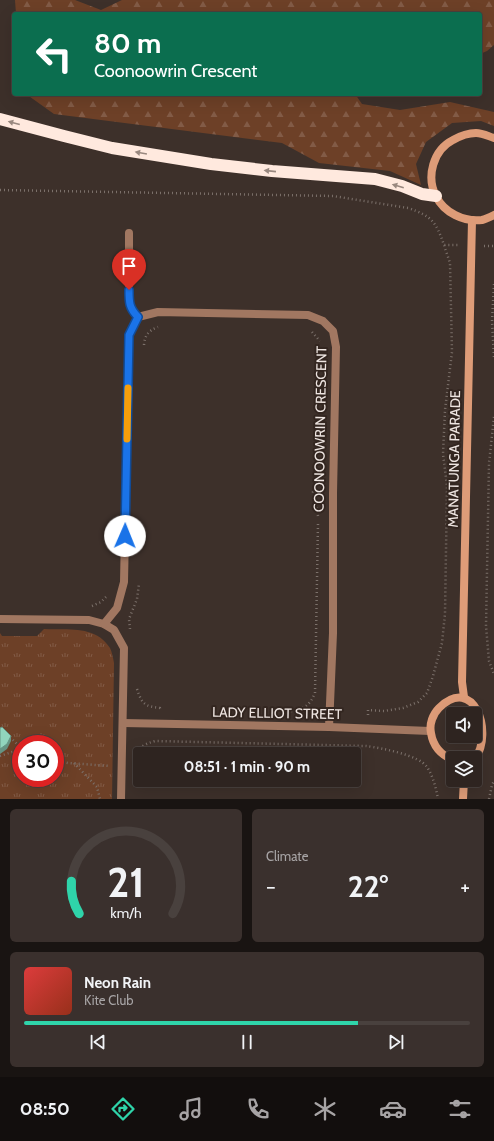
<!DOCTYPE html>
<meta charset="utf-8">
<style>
:root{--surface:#2e2420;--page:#3a302d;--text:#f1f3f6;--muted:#a7a4a5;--line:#49413e;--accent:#2fd4aa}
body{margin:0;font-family:Cabin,sans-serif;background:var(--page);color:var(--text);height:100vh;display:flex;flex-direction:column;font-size:15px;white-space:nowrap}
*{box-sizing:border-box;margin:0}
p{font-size:13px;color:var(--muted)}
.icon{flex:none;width:22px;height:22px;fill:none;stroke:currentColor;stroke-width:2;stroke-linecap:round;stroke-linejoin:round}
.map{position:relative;height:799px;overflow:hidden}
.details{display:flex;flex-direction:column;gap:10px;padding:10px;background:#191412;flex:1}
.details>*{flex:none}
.hud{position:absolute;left:12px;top:12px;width:470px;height:84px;border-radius:4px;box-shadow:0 4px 16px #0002,0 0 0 1px var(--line);background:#0b6e4f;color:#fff;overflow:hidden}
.fabs{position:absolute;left:446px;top:707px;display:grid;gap:8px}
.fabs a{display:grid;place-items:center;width:36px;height:36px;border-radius:4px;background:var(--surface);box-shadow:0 4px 16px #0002,0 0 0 1px var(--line);font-size:20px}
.speed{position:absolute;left:12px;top:735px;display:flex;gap:8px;font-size:20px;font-weight:700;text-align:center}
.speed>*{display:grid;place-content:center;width:52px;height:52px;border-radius:50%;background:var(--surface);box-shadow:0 4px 16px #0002,0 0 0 1px var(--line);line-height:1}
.speed .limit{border:6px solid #d22;background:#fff;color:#111}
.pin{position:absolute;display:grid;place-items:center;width:34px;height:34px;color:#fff;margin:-41px -17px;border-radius:50% 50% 50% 0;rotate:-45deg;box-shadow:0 0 4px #0007}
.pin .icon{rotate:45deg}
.me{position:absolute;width:44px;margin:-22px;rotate:1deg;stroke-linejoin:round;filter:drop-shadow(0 0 3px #0008)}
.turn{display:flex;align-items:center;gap:14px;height:84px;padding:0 16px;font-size:18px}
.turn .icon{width:52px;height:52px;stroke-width:2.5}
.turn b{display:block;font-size:28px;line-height:34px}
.big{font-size:30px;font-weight:700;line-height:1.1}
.details .widget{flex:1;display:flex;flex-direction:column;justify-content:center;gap:6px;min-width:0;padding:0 14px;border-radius:6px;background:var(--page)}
.details .dial{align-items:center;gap:0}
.dial svg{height:104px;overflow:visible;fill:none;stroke:var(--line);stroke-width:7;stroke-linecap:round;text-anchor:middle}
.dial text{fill:var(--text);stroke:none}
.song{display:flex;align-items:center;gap:12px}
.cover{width:48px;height:48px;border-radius:6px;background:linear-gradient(135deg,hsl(0 70% 55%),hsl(10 70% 35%))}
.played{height:4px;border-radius:2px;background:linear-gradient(90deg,var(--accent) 75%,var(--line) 75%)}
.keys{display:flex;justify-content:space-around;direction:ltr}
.heat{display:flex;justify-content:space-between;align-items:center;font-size:22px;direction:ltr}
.details .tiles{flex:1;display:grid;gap:10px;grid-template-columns:1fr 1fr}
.widget:last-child{grid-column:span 2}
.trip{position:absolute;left:133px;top:747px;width:228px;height:40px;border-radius:4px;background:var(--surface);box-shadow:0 4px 16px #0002,0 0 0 1px var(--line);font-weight:700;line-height:40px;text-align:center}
.tabs{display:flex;height:64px;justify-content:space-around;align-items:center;background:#120e0d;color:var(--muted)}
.tabs .icon{width:28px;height:28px}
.tabs .on{color:var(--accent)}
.tabs b{font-size:18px;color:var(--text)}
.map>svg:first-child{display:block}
.grass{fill:url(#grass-tufts);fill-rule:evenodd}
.forest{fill:url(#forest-firs)}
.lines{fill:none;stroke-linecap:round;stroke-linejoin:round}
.path{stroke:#7c716b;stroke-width:2.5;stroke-dasharray:1 3;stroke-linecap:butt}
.lane{stroke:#a17761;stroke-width:8}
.street{stroke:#a17761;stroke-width:8}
.secondary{stroke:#de9c78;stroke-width:8}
.highway{stroke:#ffe9de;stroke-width:12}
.shaded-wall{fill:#669584}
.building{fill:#91d5bd;stroke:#669584}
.oneway{fill:#99887f}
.route-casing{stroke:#114b97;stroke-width:10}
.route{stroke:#1a73e8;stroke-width:7}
.slow{stroke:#f59e0b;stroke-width:7}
.labels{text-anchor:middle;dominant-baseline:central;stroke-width:4;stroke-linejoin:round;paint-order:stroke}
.street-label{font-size:14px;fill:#eee5e1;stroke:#332620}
</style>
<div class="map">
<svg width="494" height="799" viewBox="0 0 494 799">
<defs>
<pattern id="grass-tufts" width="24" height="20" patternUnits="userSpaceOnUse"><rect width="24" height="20" fill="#6d4027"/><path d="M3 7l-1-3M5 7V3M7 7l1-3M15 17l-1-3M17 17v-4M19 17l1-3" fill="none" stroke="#825b46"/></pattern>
<pattern id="forest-firs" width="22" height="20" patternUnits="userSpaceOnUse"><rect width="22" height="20" fill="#6d4027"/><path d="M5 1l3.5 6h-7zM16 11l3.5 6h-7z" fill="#825b46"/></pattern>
</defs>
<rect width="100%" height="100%" fill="#3d302a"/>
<!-- grass -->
<path class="grass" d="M 44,629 C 67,630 96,625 110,648 C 112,652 113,658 114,663 L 112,799 L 0,799 L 0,633 L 2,636 L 37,636 ZM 21,744 L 55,744 L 55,778 L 21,778 Z"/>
<!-- forest -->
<g class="forest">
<polygon points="15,0 75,0 101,10 122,0 494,0 494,45 487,51 480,54 480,14 16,14"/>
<polygon points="26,94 355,94 362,104 400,110 450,102 494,112 494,126 481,121 452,123 426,142 416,164 421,185 390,171 319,163 282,143 54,114"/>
</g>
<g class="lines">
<!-- path -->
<g class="path">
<path d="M 0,190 L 333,196 L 408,208 C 432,216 436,222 444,245 L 459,245"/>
<polyline points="484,246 494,246"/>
<polyline points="494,284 492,321 494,358"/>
<polyline points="312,332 319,340 320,341"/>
<path d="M 144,345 C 145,335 148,331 158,327"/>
<polyline points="494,417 489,463 486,626 489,661 494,674"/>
<polyline points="318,516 313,492 319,470"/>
<polyline points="92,606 101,602 106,597"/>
<polyline points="130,629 129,619 137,599 139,584"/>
<path d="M 137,689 C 142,704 144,706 160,708 L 160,710"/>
<path d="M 289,713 L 289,711 C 303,711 310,705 315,693 L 318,523"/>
<polyline points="368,715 368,710 384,711 403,708 418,702 427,693 433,676 442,643 445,614 447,486 443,454 445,410 452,352 450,263 444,245"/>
<polyline points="10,737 17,744 21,746"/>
<polyline points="0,756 21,749"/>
<path d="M 136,756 C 140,746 145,744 155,741 L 366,746 C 381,748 419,755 427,767 C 433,776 436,788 438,799"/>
<polyline points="55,760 68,763 110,766"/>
<polyline points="74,763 97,787 100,799"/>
<polyline points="489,799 492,785 494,781"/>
</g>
<!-- lane -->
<polyline class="lane" points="129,233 129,302 133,311 138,317"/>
<!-- street -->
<g class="street">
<polyline points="0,619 89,620 104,624 114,630 124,648 121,799"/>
<polyline points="104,624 117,608 124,582 129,335 138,317 158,312 308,315 323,321 333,331 336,347 333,493 333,633 329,727"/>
<polyline points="123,723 329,727 430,731"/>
</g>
<!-- secondary -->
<g class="secondary">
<path d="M 494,138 C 488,136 482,133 476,133 C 467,133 460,136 453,140 C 433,150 426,177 436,196 C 444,213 464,222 482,220 C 486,219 490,217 494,215"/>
<polyline points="464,697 462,682 472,220"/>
<path d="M 453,760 C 441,755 433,746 431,733 C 429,724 433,714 439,708 C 474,674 494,732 475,759"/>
<polyline points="463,799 464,780"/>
</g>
<!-- highway -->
<polyline class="highway" points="0,119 64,136 112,148 211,164 272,171 375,179 402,186 422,194 436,196"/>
</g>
<!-- shaded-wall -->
<polygon class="shaded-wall" points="11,736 11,741 7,749 0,754 0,749"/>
<!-- building -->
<polygon class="building" points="2,727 11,736 7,744 0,749 0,728"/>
<!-- one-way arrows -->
<defs><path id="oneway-solid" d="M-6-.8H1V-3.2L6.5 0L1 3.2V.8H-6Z"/></defs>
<g class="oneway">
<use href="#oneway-solid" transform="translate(14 123) rotate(-165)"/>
<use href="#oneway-solid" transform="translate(141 153) rotate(-170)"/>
<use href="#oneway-solid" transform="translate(270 171) rotate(-174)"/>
<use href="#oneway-solid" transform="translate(398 186) rotate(-164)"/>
</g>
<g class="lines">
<defs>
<path id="route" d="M 125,536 L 129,335 L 138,317 C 129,308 129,302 129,290"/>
</defs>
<!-- route casing -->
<use href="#route" class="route-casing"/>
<!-- route -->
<use href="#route" class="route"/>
<!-- slow -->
<polyline class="slow" points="127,439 128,388"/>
</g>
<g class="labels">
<!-- street labels -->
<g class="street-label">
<text transform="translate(320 429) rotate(-89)">COONOOWRIN CRESCENT</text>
<text transform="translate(454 459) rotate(-89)">MANATUNGA PARADE</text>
<text transform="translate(277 713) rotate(1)">LADY ELLIOT STREET</text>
</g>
</g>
</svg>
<div class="fabs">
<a><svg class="icon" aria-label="sound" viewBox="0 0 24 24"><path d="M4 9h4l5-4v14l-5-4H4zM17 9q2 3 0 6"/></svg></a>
<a><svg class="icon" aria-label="layers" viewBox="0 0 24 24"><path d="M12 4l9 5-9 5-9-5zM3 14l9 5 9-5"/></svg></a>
</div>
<div class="speed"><div class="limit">30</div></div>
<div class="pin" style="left:129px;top:290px;background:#d93025"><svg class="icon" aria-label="arrive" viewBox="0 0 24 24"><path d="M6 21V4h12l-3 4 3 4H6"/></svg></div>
<svg class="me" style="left:125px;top:536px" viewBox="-20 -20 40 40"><circle r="19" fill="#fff"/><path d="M0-13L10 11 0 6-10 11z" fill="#1a73e8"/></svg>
<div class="trip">08:51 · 1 min · 90 m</div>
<div class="hud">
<div class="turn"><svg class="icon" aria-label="left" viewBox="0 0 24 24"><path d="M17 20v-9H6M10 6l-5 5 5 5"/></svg><div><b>80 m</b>Coonoowrin Crescent</div></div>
</div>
</div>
<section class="details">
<div class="tiles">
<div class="widget dial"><svg viewBox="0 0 100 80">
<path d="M14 69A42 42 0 1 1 86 69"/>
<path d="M14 69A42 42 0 0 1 8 44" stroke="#2fd4aa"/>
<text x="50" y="56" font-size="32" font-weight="700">21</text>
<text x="50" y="72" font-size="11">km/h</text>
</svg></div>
<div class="widget"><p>Climate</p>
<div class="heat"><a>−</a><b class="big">22°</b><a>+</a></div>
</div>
<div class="widget">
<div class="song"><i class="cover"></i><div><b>Neon Rain</b><p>Kite Club</p></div></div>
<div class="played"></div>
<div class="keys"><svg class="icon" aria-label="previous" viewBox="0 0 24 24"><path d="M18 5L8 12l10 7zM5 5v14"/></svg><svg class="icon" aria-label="pause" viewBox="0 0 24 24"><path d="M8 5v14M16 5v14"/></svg><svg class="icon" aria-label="next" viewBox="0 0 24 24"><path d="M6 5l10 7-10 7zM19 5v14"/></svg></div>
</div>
</div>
</section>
<nav class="tabs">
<b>08:50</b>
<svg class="icon on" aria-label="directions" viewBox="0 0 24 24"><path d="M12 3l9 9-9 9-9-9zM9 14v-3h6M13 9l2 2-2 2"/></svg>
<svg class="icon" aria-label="music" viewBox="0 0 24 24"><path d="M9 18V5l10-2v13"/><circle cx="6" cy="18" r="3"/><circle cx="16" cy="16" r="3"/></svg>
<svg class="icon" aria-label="phone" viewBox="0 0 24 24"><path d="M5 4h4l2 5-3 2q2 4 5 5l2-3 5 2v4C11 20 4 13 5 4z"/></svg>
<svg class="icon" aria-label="climate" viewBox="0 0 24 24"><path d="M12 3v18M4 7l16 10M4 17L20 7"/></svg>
<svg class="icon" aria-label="car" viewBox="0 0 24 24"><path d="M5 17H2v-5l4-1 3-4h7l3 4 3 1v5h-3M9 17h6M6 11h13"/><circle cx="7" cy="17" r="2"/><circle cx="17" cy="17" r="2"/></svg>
<svg class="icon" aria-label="filters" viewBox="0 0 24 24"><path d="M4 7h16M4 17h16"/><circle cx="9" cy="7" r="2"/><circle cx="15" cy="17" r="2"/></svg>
</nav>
